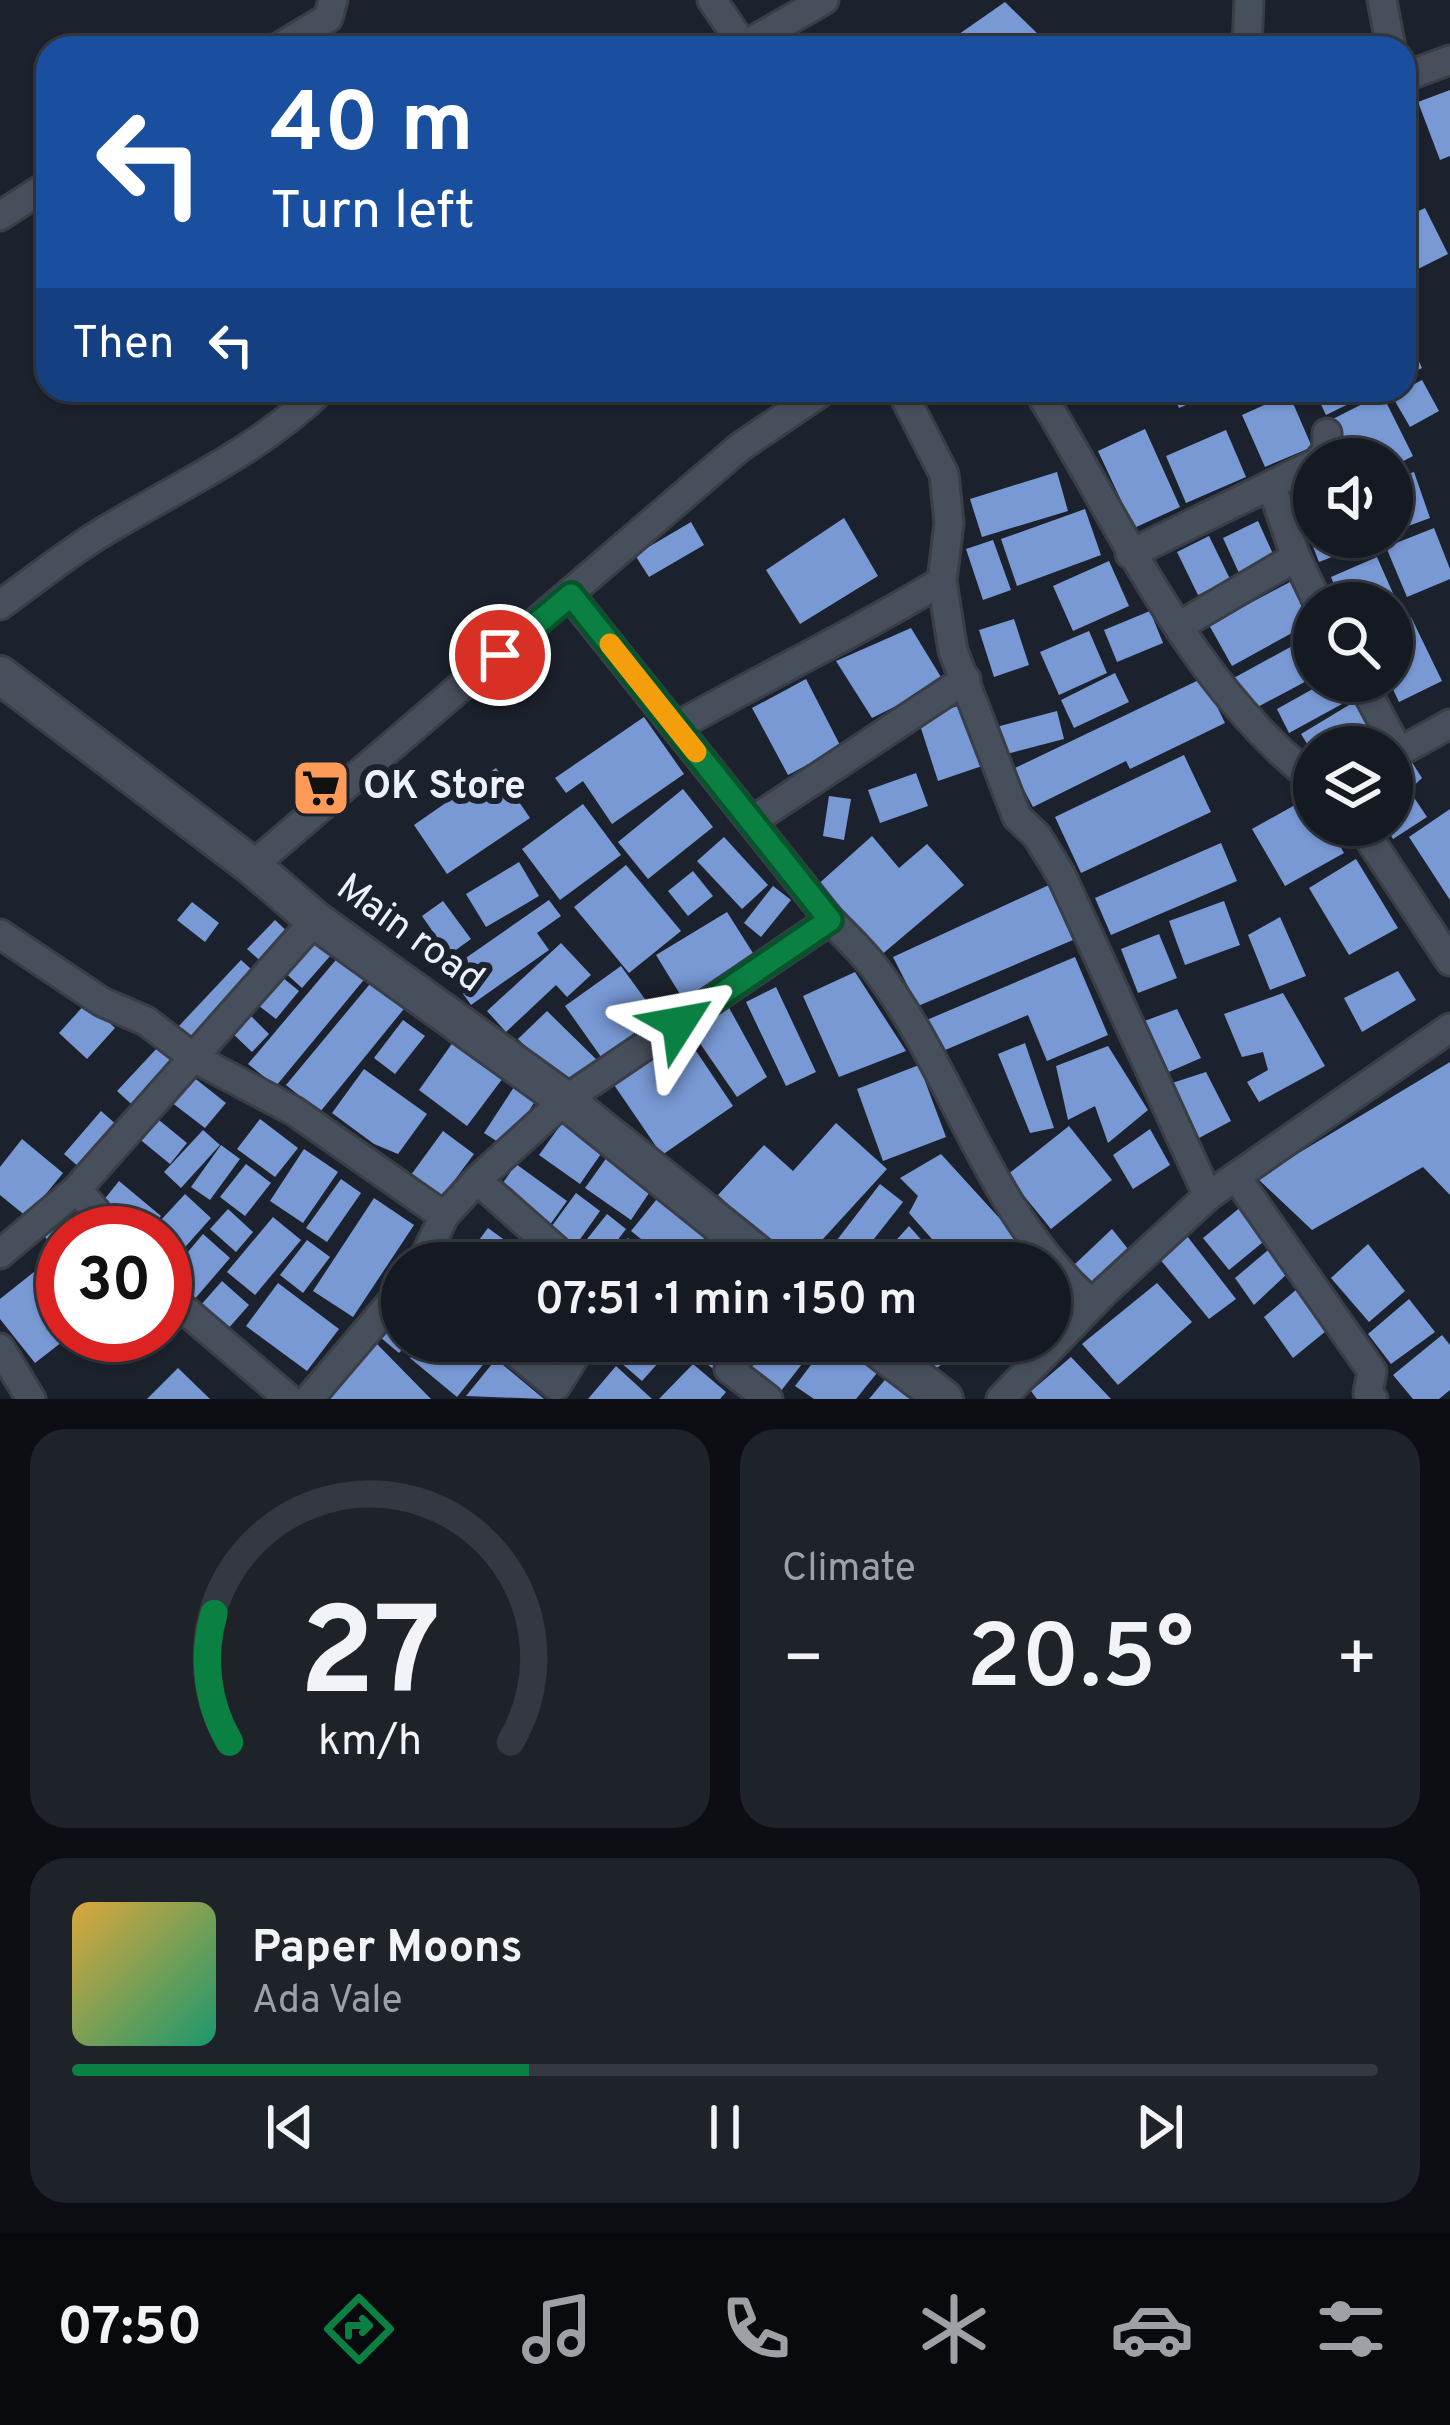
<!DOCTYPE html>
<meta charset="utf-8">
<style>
:root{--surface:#151a22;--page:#1e232a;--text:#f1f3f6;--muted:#9da1a5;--line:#343840;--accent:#0b8043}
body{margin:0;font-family:Overpass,sans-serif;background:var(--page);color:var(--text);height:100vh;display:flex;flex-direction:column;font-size:45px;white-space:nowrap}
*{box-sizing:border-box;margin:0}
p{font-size:39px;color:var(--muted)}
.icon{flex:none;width:66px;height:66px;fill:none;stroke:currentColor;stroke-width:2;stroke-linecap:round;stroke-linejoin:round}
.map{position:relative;height:1399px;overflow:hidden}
.panel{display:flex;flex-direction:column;gap:30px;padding:30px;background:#0c0e13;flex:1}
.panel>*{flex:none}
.banner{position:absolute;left:36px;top:36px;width:1380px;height:366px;border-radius:36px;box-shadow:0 3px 9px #0004,0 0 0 3px var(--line);background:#1a4fa0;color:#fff;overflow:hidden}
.fabs{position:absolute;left:1293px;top:438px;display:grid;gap:24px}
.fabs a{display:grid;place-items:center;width:120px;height:120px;border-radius:50%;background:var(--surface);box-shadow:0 3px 9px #0004,0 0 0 3px var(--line);font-size:60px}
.speed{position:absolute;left:36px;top:1206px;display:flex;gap:24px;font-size:60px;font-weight:700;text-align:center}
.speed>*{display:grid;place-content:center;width:156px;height:156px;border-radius:50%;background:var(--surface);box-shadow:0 3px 9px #0004,0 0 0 3px var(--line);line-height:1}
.speed .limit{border:18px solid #d22;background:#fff;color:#111}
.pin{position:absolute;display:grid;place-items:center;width:102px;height:102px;color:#fff;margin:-51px;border:6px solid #fff;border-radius:50%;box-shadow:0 3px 12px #0007}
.me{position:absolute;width:132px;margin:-66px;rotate:56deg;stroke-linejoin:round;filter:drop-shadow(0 0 9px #0008)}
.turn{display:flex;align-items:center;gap:42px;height:252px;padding:0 36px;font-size:54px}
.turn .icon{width:156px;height:156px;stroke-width:2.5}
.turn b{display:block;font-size:84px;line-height:102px}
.then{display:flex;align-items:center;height:114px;padding:0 36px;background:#0003;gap:24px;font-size:45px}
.big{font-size:90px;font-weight:600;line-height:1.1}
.panel .card{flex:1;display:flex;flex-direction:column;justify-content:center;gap:18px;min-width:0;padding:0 42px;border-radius:36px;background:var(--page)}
.panel .dial{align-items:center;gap:0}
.dial svg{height:312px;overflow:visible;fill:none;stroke:var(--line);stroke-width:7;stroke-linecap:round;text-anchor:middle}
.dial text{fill:var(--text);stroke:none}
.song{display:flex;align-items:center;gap:36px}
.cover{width:144px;height:144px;border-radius:18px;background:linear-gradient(135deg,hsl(40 70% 55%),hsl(160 70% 35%))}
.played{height:12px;border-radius:6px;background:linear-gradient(90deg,var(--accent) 35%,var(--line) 35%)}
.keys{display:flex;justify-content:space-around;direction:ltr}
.heat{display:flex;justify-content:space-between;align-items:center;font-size:66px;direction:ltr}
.panel .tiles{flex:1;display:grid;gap:30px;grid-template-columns:1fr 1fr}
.card:last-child{grid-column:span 2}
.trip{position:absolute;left:381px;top:1242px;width:690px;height:120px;border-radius:60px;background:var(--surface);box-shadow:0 3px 9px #0004,0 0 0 3px var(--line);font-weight:600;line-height:120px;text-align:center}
.dock{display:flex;height:192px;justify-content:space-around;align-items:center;background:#080a0e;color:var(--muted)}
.dock .icon{width:84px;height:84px}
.dock .selected{color:var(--accent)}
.dock b{font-size:54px;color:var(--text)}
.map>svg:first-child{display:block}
.building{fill:#7999d5}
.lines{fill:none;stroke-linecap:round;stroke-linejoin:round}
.street-casing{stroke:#393e47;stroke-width:33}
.secondary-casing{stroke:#393e47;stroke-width:42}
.street{stroke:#484f5c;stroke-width:27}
.secondary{stroke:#484f5c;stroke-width:36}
.route-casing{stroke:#07532c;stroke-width:30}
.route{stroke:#0b8043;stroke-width:21}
.slow{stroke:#f59e0b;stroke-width:21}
.labels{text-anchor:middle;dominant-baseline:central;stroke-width:12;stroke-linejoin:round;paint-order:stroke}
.poi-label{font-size:39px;font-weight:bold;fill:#edf1f9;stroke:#1c222d;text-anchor:start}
.street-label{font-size:39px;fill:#edf1f9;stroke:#1c222d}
</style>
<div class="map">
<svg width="1450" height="1399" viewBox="0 0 1450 1399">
<rect width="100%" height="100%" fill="#1c222d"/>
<!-- building -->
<g class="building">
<polygon points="1005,2 1043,39 1030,48 939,48"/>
<polygon points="1450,90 1450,156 1440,160 1418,102"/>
<polygon points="1425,208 1448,254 1404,276 1404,218"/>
<polygon points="1404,329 1422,368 1404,377"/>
<polygon points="1422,380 1439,411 1410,427 1392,396"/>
<polygon points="1171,390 1222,390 1179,408"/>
<polygon points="1314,390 1377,390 1326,415"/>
<polygon points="1289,394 1312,447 1265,467 1242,415"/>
<polygon points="1382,394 1413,456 1392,467 1392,459 1384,459 1379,447 1355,459 1346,459 1327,422"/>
<polygon points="1145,429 1180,507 1134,528 1098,451"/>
<polygon points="1226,430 1246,477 1186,503 1166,456"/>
<polygon points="1057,472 1068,511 982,537 970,499"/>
<polygon points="1414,472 1430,518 1392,532 1392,479"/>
<polygon points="1314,496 1314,537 1360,537 1363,545 1319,562 1296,503"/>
<polygon points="1085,509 1101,555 1017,586 1001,539"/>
<polygon points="844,518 878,576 800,624 766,570"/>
<polygon points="1258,521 1274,556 1239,573 1223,538"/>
<polygon points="691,522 704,545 649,577 635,555"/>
<polygon points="1434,528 1450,569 1450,579 1407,597 1386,547"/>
<polygon points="1209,536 1230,579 1198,595 1177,552"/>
<polygon points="993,540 1011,590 983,600 966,549"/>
<polygon points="1377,557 1395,598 1384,603 1342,603 1331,577"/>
<polygon points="1109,561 1129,606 1073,631 1053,586"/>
<polygon points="1290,582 1312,622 1232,666 1209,625"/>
<polygon points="1150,611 1163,643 1117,662 1104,630"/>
<polygon points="1411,617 1442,681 1399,702 1389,681 1392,626"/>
<polygon points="1014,619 1029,665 994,677 979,630"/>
<polygon points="911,628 944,682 872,718 836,661"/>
<polygon points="1089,631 1107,673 1059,695 1040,652"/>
<polygon points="1314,634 1314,677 1250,711 1232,679"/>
<polygon points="1115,673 1129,702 1074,728 1061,700"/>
<polygon points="1203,678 1225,723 1130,769 1126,761 1033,807 1013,769"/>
<polygon points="806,679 841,747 788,775 752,708"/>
<polygon points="1327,681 1344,681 1353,698 1289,733 1277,709"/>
<polygon points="1354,702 1371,729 1341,747 1314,747 1314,755 1301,734"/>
<polygon points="964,704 985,765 938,781 918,719"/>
<polygon points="1057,711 1064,739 1003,755 996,727"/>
<polygon points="644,717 684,774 612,824 583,781 566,793 555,778"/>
<polygon points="1406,753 1422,778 1409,790 1427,817 1393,839 1385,825 1392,825 1392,763"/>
<polygon points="1184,755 1211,812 1081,873 1055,817"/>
<polygon points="496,768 530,818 447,874 414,825"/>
<polygon points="916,773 928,806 880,823 868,790"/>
<polygon points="683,789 713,827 648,879 618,842"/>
<polygon points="829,796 851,799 844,840 823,836"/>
<polygon points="1311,796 1314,825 1328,825 1344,853 1285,886 1252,829"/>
<polygon points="583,804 621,855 560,900 522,849"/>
<polygon points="1450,809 1450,900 1409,837"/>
<polygon points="872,836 899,868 927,844 964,885 880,956 815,887"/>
<polygon points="724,837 768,885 742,909 697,861"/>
<polygon points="1221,843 1237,881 1111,935 1095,898"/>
<polygon points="1356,859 1398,928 1349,955 1309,888"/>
<polygon points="519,862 539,896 486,927 466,894"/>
<polygon points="626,865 681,931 629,973 574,907"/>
<polygon points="693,871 713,896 688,916 668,891"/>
<polygon points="1049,885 1073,940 918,1006 893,957"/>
<polygon points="773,886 791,900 761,937 744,923"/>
<polygon points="549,900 561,916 537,933 549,950 471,1005 447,971"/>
<polygon points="443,901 471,939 449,955 422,916"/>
<polygon points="1224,901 1240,945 1185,965 1169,921"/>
<polygon points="192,902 219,923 205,942 177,920"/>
<polygon points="727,912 758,961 686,1004 656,955"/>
<polygon points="1280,917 1306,976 1270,990 1248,935"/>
<polygon points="275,920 293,937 266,966 247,949"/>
<polygon points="1159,934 1177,978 1138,993 1121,949"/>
<polygon points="310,937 331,955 302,988 281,969"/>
<polygon points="561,943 591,975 567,997 556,985 506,1032 487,1011"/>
<polygon points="346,948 372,970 276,1086 248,1064"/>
<polygon points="1075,957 1108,1035 1047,1061 1028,1015 938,1053 922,1022"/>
<polygon points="241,960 260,977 196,1045 178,1027"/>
<polygon points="621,966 663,1024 606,1064 565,1006"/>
<polygon points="1398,971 1416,1000 1362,1032 1344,998"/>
<polygon points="855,972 906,1051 839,1077 803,996"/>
<polygon points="277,973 299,991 276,1019 254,1002"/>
<polygon points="379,973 412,999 320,1112 286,1085"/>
<polygon points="776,987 816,1072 786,1086 746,1002"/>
<polygon points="1283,993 1325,1066 1259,1102 1247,1082 1268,1070 1263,1052 1242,1057 1224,1014"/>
<polygon points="87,1002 115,1028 87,1059 59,1033"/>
<polygon points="727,1004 767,1077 737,1097 688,1026"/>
<polygon points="1177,1009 1201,1058 1164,1074 1139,1023"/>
<polygon points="547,1011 600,1063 571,1091 518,1039"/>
<polygon points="247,1012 269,1034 252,1052 229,1030"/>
<polygon points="403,1020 425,1036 395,1074 374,1058"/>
<polygon points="682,1030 733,1106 662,1155 610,1079"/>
<polygon points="456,1038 506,1074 467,1126 419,1090"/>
<polygon points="1025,1043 1054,1128 1030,1133 998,1054"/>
<polygon points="159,1046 180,1066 139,1111 117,1091"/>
<polygon points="1108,1046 1148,1110 1108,1143 1095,1106 1068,1120 1056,1066"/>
<polygon points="1450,1062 1450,1195 1423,1167 1312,1230 1257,1178"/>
<polygon points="919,1065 946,1137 883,1161 857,1089"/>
<polygon points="364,1069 427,1114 398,1154 374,1144 332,1113"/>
<polygon points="1206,1072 1231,1121 1199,1138 1169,1084"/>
<polygon points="192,1076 226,1103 205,1128 171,1102"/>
<polygon points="518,1081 539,1095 506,1147 484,1133"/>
<polygon points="101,1111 118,1126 80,1168 64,1154"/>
<polygon points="154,1116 187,1143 170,1164 137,1137"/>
<polygon points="260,1119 298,1148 275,1177 237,1149"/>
<polygon points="562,1123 603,1151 580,1184 539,1155"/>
<polygon points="836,1123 887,1169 801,1263 792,1263 718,1195 764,1145 793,1171"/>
<polygon points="1069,1126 1112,1180 1051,1229 1007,1175"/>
<polygon points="1150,1129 1170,1165 1133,1189 1113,1155"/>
<polygon points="203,1130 220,1145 181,1188 164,1172"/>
<polygon points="443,1131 474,1154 439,1201 408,1179"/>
<polygon points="22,1139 63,1173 27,1217 0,1195 0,1167"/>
<polygon points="221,1145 240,1159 210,1200 191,1187"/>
<polygon points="304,1149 338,1172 303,1223 270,1201"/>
<polygon points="610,1153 655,1184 631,1220 585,1188"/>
<polygon points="941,1154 1023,1244 997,1263 953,1263 909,1213 918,1196 900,1178"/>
<polygon points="246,1164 271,1183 245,1216 220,1197"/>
<polygon points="516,1164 567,1201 549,1226 498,1190"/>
<polygon points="341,1179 361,1193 327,1242 306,1228"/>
<polygon points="119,1181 161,1216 147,1233 131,1233 99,1206"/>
<polygon points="880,1184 903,1202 855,1263 837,1263 827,1253"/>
<polygon points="576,1193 600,1211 571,1252 546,1234"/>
<polygon points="185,1194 211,1218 170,1264 165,1259 165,1233 149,1233"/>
<polygon points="661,1194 709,1232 684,1263 671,1263 631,1231"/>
<polygon points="374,1198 414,1225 353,1317 313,1291"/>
<polygon points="1242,1206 1268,1238 1229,1270 1203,1238"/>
<polygon points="228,1209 253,1232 236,1252 210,1229"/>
<polygon points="607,1214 626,1229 600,1263 589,1263 576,1253"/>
<polygon points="67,1215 85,1233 63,1233 63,1255 45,1237"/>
<polygon points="273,1217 301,1240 255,1295 227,1272"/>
<polygon points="909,1226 942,1263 885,1263 880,1258"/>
<polygon points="488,1228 536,1263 462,1263"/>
<polygon points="1112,1229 1128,1249 1093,1282 1074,1265"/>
<polygon points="203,1234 230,1258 193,1301 166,1278"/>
<polygon points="1187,1236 1236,1299 1209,1319 1159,1258"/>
<polygon points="628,1238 657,1263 606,1263"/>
<polygon points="717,1239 747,1263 698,1263"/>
<polygon points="307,1240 330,1257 303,1293 280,1275"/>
<polygon points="1368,1244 1405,1291 1369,1322 1331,1278"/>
<polygon points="1273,1246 1290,1271 1254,1305 1235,1278"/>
<polygon points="49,1260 63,1278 63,1335 71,1335 35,1363 0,1319 0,1299"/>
<polygon points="222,1281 249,1305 227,1330 200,1306"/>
<polygon points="278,1283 339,1329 307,1371 246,1326"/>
<polygon points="1157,1283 1192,1322 1118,1385 1082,1344"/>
<polygon points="1297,1289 1326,1331 1293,1358 1264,1317"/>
<polygon points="1409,1299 1435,1332 1391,1364 1368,1334"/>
<polygon points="402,1312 402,1341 410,1341 399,1353 380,1337"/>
<polygon points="1442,1335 1450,1345 1450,1390 1439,1399 1413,1399 1393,1375"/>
<polygon points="424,1341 471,1341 490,1356 457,1397 410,1358"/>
<polygon points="596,1341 653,1341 667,1353 642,1381"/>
<polygon points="677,1341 739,1341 716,1371"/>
<polygon points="765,1341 820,1341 777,1396 745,1367"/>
<polygon points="829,1341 842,1341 881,1368 856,1399 814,1399 795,1386"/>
<polygon points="886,1341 943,1341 955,1355 924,1377"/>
<polygon points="377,1344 431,1399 328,1399 325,1396"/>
<polygon points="1071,1357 1111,1399 1037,1399 1031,1391"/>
<polygon points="496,1359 544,1399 466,1396"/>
<polygon points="693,1364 726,1392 720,1399 659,1399"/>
<polygon points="616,1366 652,1399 588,1399"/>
<polygon points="178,1368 210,1399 147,1399"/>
<polygon points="889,1375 917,1399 869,1399"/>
</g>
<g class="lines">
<defs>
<g id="street">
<polyline points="712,0 745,48"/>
<polyline points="1382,0 1391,48"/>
<polyline points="278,48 328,18 333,0"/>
<polyline points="740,48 824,0"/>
<polyline points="1247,48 1249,0"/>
<polyline points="1404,77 1450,60"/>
<polyline points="0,216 48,185"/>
<polyline points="901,390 944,474 949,523 942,581 953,651 1017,817 1037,836 1061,875 1208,1196"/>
<path d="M 1038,390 C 1120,522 1188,682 1314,780"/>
<polyline points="1320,459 1327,450 1327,433"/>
<polyline points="1271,485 1296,557 1318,603"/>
<polyline points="1130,554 1314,464"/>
<path d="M 0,605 C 32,582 64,556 98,535 C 174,488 256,453 321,390"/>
<polyline points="1179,626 1296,557"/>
<polyline points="1361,681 1399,752"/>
<path d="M 676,727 C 764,677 855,634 942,581"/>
<polyline points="1392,756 1450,724"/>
<polyline points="752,821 966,679"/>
<polyline points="1360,825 1450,961"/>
<polyline points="252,866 740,447 824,390"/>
<path d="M 830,920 C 845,935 861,950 874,967 C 958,1076 985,1209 1092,1304"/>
<polyline points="0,934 102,1002 146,1021 194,1058 294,1111 444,1216"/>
<polyline points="1236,1177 1372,1371 1368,1393 1373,1399"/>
<polyline points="477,1180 571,1263"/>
<polyline points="77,1189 114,1233"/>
<polyline points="0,1254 77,1189 315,920"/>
<polyline points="422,1263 444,1216 477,1180 565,1100 830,920 570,595"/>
<polyline points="165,1293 289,1399"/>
<polyline points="502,1341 556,1386 584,1341"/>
<polyline points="752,1341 729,1369 768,1399"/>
<polyline points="0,1348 31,1399"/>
<polyline points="309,1399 402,1290"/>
<polyline points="1001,1399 1105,1291 1208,1196 1450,1028"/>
</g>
<g id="secondary">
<polyline points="0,675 252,866 315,920 565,1100 768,1263"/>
<polyline points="868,1341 944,1399"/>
</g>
</defs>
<!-- street casing -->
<use href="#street" class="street-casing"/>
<!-- secondary casing -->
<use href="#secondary" class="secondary-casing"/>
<!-- street -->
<use href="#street" class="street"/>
<!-- secondary -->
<use href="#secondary" class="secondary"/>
</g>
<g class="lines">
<defs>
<polyline id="route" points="500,655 571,595 830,920 679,1023"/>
</defs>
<!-- route casing -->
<use href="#route" class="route-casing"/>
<!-- route -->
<use href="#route" class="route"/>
<!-- slow -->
<polyline class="slow" points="610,644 696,752"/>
</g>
<!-- icons -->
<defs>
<symbol id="supermarket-square" viewBox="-11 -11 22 22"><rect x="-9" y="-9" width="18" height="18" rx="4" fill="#ff9b59" stroke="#1c222d"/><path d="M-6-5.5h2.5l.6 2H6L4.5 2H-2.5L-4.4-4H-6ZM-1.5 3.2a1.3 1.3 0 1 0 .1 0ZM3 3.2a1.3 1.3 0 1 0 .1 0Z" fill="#111"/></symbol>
</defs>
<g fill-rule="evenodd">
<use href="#supermarket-square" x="288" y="755" width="66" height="66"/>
</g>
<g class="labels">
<!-- poi labels -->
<g class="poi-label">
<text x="363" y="788">OK Store</text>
</g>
<!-- street labels -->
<g class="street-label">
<text transform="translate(409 935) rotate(36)">Main road</text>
</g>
</g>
</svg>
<div class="fabs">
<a><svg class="icon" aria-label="sound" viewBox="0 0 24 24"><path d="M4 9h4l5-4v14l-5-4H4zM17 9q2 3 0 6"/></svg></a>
<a><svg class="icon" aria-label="search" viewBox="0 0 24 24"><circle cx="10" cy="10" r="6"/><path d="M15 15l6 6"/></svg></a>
<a><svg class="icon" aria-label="layers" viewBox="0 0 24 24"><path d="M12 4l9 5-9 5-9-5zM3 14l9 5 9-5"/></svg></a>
</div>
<div class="speed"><div class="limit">30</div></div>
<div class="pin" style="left:500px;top:655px;background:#d93025"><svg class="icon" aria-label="arrive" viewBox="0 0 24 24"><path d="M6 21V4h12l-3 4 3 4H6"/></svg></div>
<svg class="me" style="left:679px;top:1023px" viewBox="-20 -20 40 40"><path d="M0-17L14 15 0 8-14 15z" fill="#0b8043" stroke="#fff" stroke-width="4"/></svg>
<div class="trip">07:51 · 1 min · 150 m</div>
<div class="banner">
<div class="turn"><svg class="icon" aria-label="left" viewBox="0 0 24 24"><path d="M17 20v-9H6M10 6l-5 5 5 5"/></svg><div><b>40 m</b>Turn left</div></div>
<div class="then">Then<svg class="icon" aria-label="left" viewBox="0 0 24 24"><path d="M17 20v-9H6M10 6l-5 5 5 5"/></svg></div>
</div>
</div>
<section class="panel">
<div class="tiles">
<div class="card dial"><svg viewBox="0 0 100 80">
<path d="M14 69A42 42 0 1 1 86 69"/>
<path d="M14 69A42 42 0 0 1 10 36" stroke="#0b8043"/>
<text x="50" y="56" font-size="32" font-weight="700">27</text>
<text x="50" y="72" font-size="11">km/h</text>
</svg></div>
<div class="card"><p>Climate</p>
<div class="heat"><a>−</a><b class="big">20.5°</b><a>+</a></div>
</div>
<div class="card">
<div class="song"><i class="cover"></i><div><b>Paper Moons</b><p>Ada Vale</p></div></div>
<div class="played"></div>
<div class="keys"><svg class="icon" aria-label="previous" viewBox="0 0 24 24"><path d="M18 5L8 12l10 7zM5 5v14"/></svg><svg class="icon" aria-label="pause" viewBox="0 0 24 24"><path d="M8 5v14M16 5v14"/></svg><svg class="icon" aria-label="next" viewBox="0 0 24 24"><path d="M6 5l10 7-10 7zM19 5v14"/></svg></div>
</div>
</div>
</section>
<nav class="dock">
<b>07:50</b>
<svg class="icon selected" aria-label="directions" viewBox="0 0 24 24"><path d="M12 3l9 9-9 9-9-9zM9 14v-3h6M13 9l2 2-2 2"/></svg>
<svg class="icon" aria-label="music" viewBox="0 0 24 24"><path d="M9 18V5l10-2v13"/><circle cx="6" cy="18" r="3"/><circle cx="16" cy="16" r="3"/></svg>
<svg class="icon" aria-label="phone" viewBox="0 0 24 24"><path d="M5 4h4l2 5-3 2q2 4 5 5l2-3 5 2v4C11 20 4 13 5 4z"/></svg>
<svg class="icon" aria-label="climate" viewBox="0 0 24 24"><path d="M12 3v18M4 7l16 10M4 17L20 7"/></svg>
<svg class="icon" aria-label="car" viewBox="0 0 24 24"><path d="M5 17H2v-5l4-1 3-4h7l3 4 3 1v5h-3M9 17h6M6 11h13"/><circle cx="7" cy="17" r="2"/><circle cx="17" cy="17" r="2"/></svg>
<svg class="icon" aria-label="filters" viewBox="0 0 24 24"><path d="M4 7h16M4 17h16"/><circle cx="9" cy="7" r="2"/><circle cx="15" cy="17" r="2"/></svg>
</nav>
